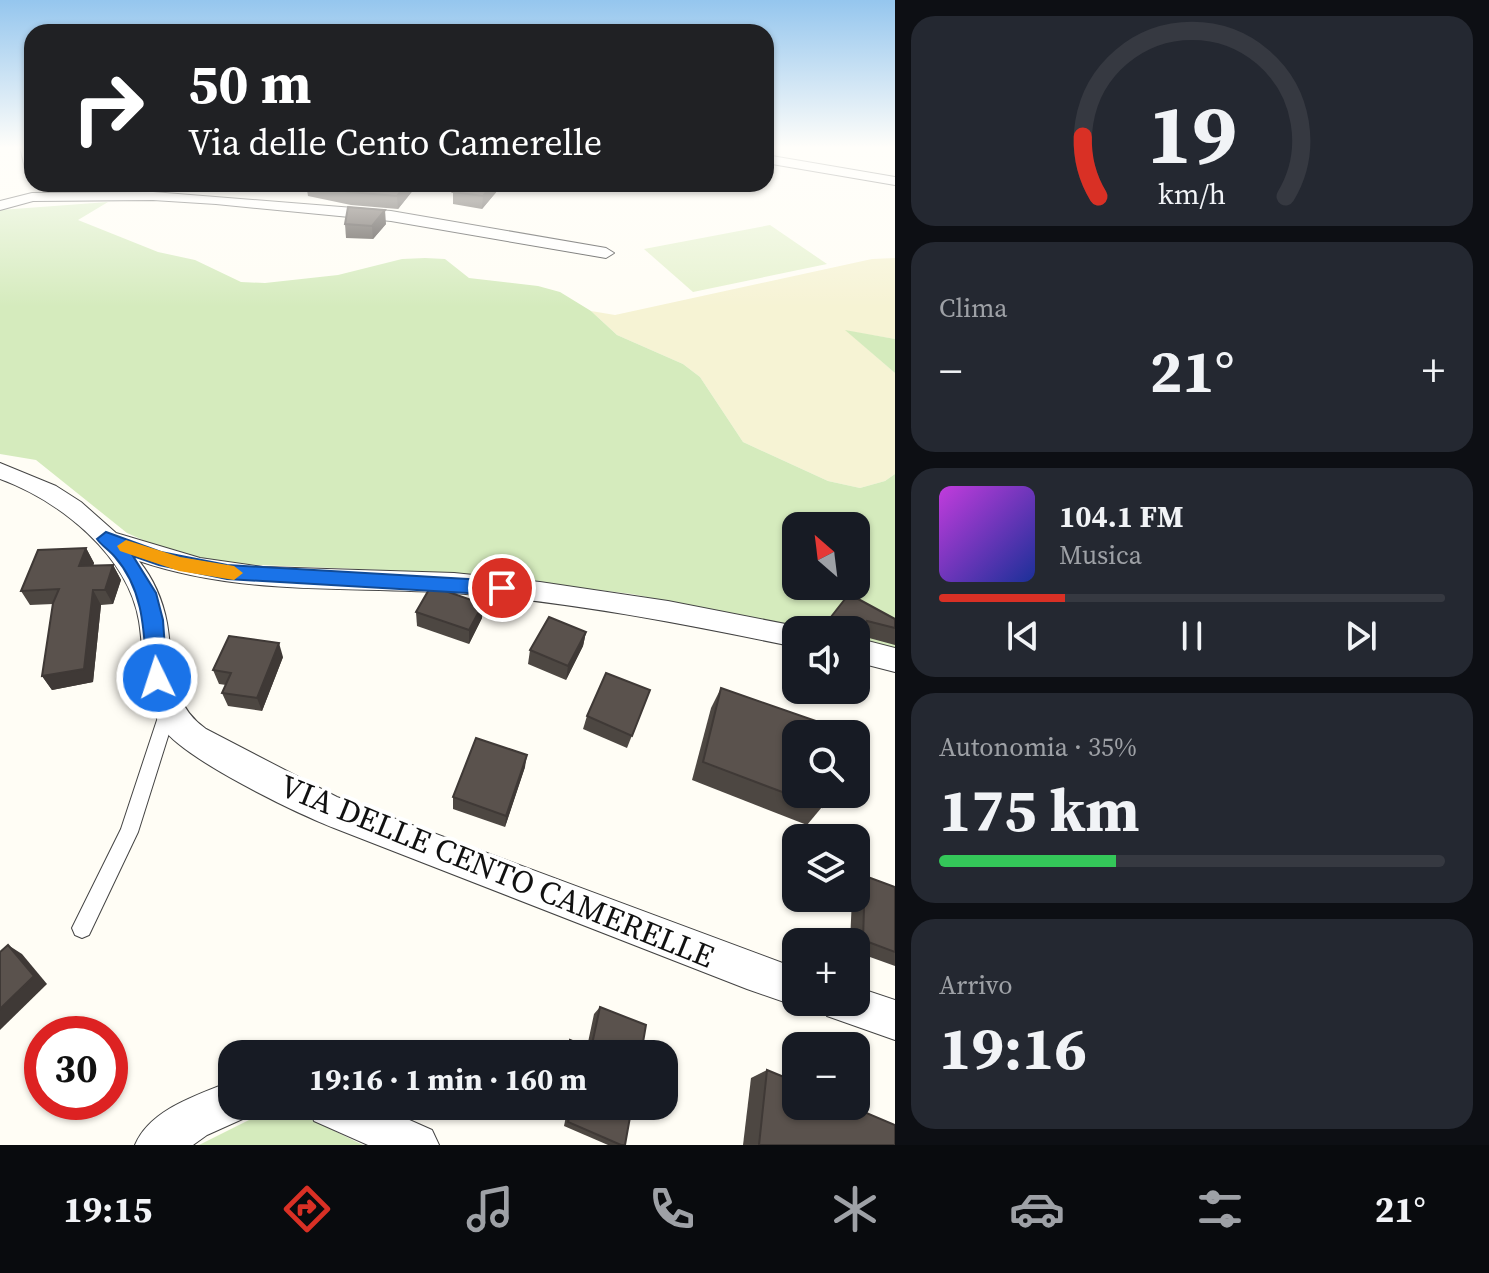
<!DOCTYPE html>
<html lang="it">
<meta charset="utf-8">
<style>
:root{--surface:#171b24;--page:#242831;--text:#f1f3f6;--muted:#9ea1a6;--line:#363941;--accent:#d93025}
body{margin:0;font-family:"Source Serif 4",serif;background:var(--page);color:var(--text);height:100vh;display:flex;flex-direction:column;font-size:30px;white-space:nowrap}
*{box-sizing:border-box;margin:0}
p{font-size:26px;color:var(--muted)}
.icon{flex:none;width:44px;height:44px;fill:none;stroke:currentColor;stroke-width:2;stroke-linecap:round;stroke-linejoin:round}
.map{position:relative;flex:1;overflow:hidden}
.sheet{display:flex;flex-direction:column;gap:16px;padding:16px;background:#0d0f14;width:594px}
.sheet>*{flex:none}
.hud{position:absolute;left:24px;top:24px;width:750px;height:168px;border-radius:24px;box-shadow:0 2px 6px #0004;background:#202124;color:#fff;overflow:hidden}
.needle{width:52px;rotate:332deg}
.buttons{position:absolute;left:782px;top:512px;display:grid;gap:16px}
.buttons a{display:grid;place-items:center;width:88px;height:88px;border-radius:16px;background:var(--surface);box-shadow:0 2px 6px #0004;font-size:40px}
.speed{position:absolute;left:24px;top:1016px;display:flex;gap:16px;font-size:40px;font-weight:700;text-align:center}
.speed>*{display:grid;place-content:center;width:104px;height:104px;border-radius:50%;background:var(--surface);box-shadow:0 2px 6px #0004;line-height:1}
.speed .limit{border:12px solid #d22;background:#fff;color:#111}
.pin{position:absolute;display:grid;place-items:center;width:68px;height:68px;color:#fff;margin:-34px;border:4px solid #fff;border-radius:50%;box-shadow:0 2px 8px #0007}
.me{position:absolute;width:88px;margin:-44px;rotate:356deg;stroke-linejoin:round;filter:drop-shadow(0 0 6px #0008)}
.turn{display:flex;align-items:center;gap:28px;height:168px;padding:0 32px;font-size:36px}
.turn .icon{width:104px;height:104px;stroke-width:2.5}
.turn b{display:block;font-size:56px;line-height:68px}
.big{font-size:60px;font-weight:700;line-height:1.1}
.sheet .tile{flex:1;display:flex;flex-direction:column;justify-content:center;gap:12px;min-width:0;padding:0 28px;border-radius:24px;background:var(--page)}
.sheet .dial{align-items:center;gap:0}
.dial svg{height:208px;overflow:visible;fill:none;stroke:var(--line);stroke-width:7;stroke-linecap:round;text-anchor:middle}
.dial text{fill:var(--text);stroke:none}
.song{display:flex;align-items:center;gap:24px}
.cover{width:96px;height:96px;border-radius:12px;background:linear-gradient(135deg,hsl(290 70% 55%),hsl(230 70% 35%))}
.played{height:8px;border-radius:4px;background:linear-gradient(90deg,var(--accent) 25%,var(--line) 25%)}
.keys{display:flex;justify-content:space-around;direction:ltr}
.heat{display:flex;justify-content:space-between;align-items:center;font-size:44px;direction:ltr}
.charge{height:12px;border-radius:6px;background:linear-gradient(90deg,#34c759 35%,var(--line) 0)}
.trip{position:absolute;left:218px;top:1040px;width:460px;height:80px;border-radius:24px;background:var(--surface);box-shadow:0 2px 6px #0004;font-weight:700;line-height:80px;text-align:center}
.tab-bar{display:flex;height:128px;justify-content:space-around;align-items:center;background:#090b0e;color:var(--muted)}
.tab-bar .icon{width:56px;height:56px}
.tab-bar .active{color:var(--accent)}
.tab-bar b{font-size:36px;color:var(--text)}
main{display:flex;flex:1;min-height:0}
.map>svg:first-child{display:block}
.farmland{fill:#f6f3d4}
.green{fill:#d5ebbd;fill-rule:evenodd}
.pitch{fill:#e6f2cf}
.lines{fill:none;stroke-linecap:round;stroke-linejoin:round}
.service-casing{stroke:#444;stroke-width:2}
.minor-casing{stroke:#444;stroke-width:2}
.service{fill:#fff;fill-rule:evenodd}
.minor{fill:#fff;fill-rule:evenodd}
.wall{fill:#4d4742}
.shaded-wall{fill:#3f3936}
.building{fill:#5a524d;stroke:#3f3936;stroke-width:2}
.route{fill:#1a73e8;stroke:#114b97;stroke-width:2}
.slow{fill:#f59e0b}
.labels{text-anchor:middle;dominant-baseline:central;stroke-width:8;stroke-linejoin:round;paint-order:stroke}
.near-street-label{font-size:32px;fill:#111;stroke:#fff}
</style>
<main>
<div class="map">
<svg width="895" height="1145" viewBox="0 0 895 1145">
<rect width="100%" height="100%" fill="#fffdf5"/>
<!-- farmland -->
<polygon class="farmland" points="895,258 895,339 847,331 895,373 895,474 885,481 860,488 828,481 743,442 700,377 683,364 617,335 591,311 615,315 872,259"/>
<!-- green -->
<g class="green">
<path d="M 108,202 L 78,220 L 158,252 L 195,260 L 241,282 L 265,283 L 338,275 L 402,259 L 425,258 L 445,259 L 469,278 L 538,286 L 560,292 L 591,311 L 617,335 L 683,364 L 700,377 L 743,442 L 828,481 L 860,488 L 885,481 L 895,474 L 895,648 L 856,640 L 856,630 L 808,630 L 632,594 L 455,573 L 214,563 L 186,559 L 127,533 L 36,460 L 0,454 L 0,210 ZM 796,526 L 856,526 L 856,586 L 796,586 Z"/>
<polygon points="845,330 895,339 895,373"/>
<polygon points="253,1118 310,1119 363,1145 199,1145"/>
</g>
<!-- pitch -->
<polygon class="pitch" points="770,225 827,264 693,292 644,249"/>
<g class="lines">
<defs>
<polygon id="service" points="168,704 174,706 176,711 138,832 89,935 82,938 75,935 72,928 121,829 160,711 162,706"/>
<g id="minor">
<polygon points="20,147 32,147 32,172 25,168"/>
<polygon points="766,155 895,177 895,185 766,163"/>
<polygon points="153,192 391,211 606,248 614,253 606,258 391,221 216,204 153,200 33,201 0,210 0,201 32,193"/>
<path d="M 0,463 L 56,486 L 81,502 L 116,533 L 200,558 L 263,567 L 454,573 L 540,582 L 668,601 L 806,628 L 796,630 L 796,647 C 683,624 569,601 453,593 C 347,586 242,596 139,561 C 153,578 163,601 167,623 C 174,664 168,702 206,729 L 337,797 L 796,968 L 796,1002 L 806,1002 L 796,1006 L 747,989 L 334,828 C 296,813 183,759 162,727 C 140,694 145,658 139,621 C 128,555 60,501 0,479 Z"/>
<polygon points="856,638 895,648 895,672 856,662"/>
<polygon points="856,987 895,1000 895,1040 827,1016 821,1002 856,1002"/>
<path d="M 232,1081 L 232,1106 L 251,1106 L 247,1117 L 207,1135 L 193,1145 L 135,1145 C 150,1109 198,1095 232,1081 Z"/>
<polygon points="308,1106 378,1106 432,1130 439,1145 368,1145 314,1121"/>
</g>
</defs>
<!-- service casing -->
<use href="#service" class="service-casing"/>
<!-- minor casing -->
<use href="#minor" class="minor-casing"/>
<!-- service -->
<use href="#service" class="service"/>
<!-- minor -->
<use href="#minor" class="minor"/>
</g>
<!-- wall -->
<g class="wall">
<polygon points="306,184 418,184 398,209 351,205 308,196"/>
<polygon points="460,184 503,184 482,209 453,204 453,192"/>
<polygon points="345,224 386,224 373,239 346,238"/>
<polygon points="86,548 94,563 93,566 113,565 121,580 113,604 101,605 93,682 52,690 42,676 53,604 30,605 21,591"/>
<polygon points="483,604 482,618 469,644 417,626 416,612"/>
<polygon points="895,619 895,645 858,635 856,639 856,630 822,630 827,622"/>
<polygon points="586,632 583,646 566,680 528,664 530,650"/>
<polygon points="283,657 262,711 228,706 222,693 226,685 219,684 213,670"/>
<polygon points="721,688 822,807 807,825 692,780 711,708"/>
<polygon points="650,690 627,748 583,729 587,716"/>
<polygon points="525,767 505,827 453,809 453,797"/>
<polygon points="865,876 895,887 895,966 856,952 856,942 850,942 852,898 856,898 856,883"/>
<polygon points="600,1007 641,1054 564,1054 566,1046 570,1040 587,1047 594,1014"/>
<polygon points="767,1070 895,1145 743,1145 751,1078"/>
<polygon points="568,1106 632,1106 625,1145 608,1145 564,1126"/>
</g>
<!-- shaded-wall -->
<g class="shaded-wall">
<polygon points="407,184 418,184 398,209 397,196"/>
<polygon points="493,184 503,184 482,209 483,196"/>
<polygon points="385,210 386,224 373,239 372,226"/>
<polygon points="86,548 94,563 87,581 79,566"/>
<polygon points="113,565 121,580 113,604 105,590"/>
<polygon points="93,590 101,605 93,682 52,690 42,676"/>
<polygon points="483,604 482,618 469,644 469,630"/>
<polygon points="586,632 583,646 566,680 568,666"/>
<polygon points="279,643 283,657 262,711 257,698"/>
<polygon points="527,755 525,767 505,827 506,816"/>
<polygon points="8,945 22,954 47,984 0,1030 0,1009"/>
</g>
<!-- building -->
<g class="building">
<polygon points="311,184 407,184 397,196 350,192"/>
<polygon points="460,184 493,184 483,196 453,192"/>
<polygon points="348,207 385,210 372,226 345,224"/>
<polygon points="86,548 79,566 113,565 105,590 93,590 84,669 42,676 53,603 59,589 21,591 38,550"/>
<polygon points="431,586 483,604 469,630 416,612"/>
<polygon points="849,594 895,619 895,628 867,621 863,629 827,622"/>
<polygon points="549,617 586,632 568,666 530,650"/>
<polygon points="229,636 279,643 257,698 222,693 231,673 213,670"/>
<polygon points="606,673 650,690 632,736 587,716"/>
<polygon points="721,688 833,727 832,734 796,734 796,794 824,794 822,807 703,762"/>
<polygon points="476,738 527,755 506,816 453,797"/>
<polygon points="865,876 895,887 895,952 863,940"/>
<polygon points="8,945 34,976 0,1009 0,952"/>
<polygon points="600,1007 646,1025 641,1054 567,1054 570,1040 591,1049"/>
<polygon points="767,1070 796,1082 796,1106 850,1106 895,1125 895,1145 759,1145"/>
<polygon points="572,1106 632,1106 625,1145 621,1145 568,1122"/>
</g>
<!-- sky -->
<linearGradient id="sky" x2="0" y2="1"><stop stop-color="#95c6ee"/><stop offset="0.48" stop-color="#fffefa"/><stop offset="1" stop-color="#fffefa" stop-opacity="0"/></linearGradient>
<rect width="895" height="307" fill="url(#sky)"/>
<!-- route -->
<path class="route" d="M 106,532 L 161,552 L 227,565 L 502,581 L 511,588 L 502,595 L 227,579 L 159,565 L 133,556 L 156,593 L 163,620 L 167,678 L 164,685 L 157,687 L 150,685 L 147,678 C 144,635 145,591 115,557 C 109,550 102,546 97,539 Z"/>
<!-- slow -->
<polygon class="slow" points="126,540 180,557 234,566 243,573 234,580 179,571 120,551 117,546"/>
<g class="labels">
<!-- near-street labels -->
<g class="near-street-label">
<text transform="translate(497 871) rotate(22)">VIA DELLE CENTO CAMERELLE</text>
</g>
</g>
</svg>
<div class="buttons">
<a><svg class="needle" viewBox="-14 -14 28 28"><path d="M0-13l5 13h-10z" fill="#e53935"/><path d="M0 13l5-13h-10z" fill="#9ea1a6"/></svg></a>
<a><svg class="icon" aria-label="sound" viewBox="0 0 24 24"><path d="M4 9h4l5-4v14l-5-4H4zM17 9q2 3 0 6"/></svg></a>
<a><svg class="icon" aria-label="search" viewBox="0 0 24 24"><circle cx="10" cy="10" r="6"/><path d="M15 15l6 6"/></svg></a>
<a><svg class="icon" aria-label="layers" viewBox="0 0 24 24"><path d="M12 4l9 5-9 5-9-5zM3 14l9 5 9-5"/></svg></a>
<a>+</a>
<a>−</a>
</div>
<div class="speed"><div class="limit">30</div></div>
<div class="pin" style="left:502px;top:588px;background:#d93025"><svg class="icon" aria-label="arrive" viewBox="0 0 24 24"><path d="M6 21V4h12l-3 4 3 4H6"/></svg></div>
<svg class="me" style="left:157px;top:678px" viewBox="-20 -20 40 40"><circle r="17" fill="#1a73e8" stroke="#fff" stroke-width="3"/><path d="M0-11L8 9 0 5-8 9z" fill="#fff"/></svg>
<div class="trip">19:16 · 1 min · 160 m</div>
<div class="hud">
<div class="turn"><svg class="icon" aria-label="right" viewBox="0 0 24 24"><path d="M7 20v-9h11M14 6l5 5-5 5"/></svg><div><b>50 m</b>Via delle Cento Camerelle</div></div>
</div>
</div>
<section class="sheet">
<div class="tile dial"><svg viewBox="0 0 100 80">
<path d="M14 69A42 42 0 1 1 86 69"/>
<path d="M14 69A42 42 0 0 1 8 46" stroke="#d93025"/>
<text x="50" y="56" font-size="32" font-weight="700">19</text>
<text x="50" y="72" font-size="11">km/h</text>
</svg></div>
<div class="tile"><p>Clima</p>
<div class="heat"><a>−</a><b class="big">21°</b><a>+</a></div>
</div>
<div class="tile">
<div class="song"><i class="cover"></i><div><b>104.1 FM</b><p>Musica</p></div></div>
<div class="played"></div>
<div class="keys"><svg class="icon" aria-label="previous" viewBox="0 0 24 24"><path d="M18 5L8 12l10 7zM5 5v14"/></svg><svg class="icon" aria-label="pause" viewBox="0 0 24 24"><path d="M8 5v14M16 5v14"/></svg><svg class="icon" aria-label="next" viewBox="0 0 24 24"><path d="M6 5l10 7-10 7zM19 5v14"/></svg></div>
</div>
<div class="tile"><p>Autonomia · 35%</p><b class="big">175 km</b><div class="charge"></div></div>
<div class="tile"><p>Arrivo</p><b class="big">19:16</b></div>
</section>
</main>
<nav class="tab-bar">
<b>19:15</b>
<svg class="icon active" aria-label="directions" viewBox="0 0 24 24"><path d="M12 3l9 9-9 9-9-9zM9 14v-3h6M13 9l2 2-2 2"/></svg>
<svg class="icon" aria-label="music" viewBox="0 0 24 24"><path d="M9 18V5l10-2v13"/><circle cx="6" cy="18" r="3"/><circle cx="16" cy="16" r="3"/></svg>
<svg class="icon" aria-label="phone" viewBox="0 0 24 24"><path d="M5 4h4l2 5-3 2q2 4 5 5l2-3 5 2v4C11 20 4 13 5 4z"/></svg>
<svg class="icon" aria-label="climate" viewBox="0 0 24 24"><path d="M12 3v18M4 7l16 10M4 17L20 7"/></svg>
<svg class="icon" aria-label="car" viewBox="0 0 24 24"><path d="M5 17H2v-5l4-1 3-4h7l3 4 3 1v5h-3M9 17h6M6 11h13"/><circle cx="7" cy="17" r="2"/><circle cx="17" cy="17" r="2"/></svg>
<svg class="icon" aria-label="filters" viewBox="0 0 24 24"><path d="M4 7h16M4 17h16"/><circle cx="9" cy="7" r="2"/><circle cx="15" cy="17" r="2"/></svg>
<b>21°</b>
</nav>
